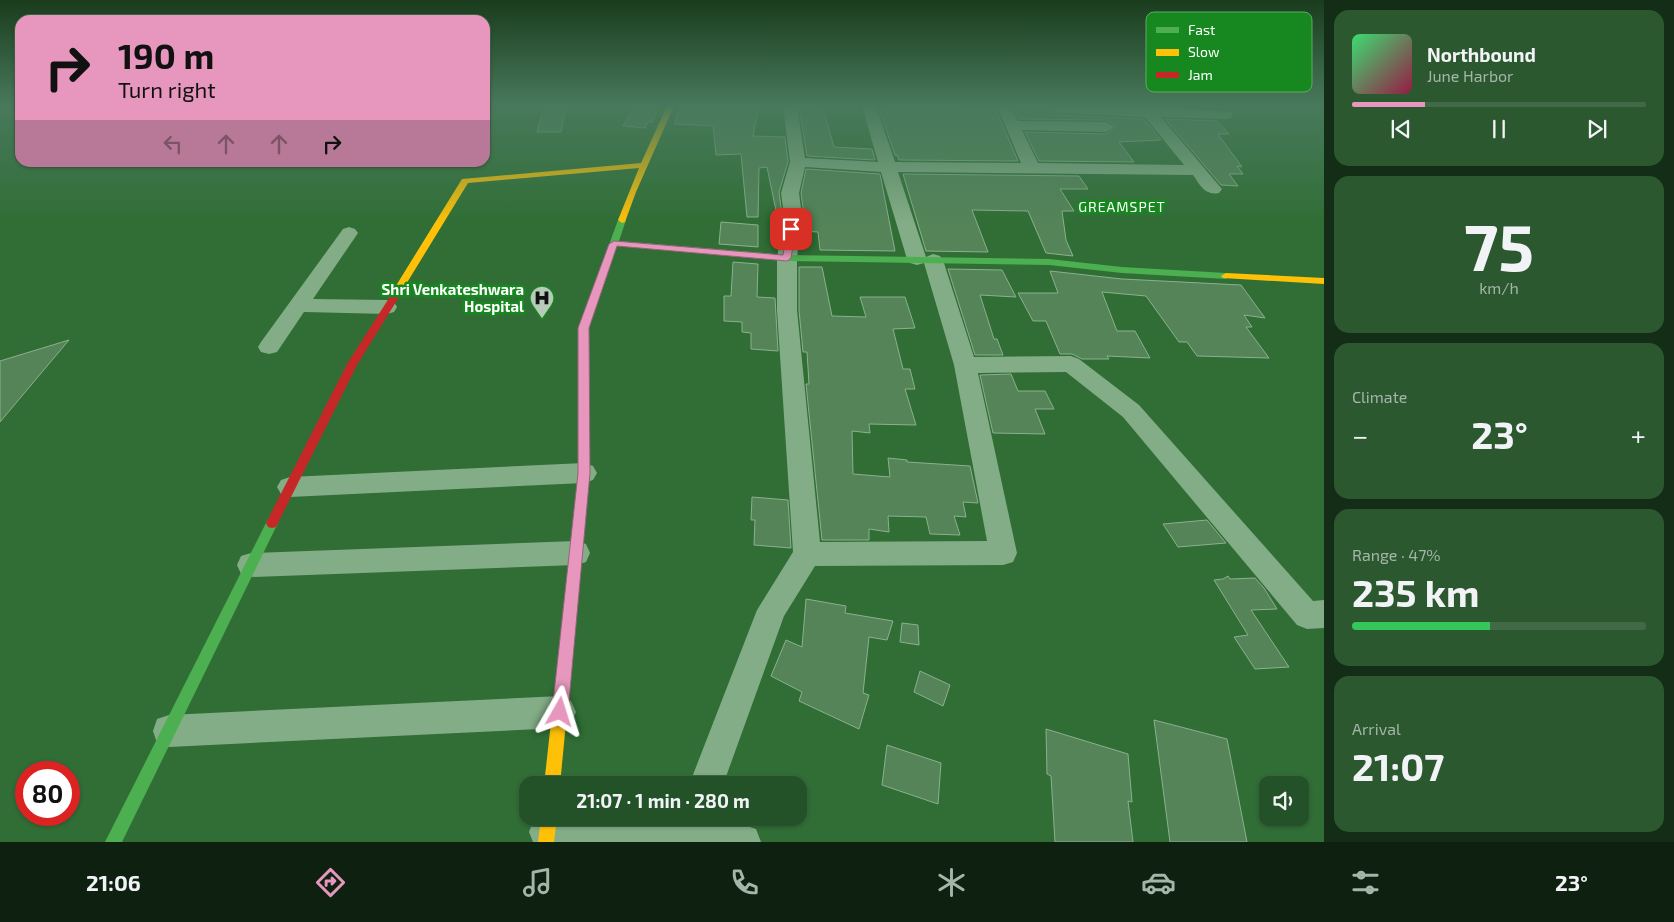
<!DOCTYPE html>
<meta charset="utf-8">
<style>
:root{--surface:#245228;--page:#2c5830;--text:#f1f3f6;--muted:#a3b6a8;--line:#416945;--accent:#e797bd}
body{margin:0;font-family:"Exo 2",sans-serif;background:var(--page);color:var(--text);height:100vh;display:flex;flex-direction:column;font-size:19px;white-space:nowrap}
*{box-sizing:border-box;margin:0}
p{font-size:16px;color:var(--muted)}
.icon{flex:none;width:28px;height:28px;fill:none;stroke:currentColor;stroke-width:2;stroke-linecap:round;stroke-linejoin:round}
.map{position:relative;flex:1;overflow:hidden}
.details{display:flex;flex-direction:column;gap:10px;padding:10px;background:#142d16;width:350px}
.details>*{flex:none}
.guide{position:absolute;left:15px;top:15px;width:475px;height:152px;border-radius:15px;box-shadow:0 1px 4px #0004,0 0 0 1px var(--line);background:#e797bd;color:#111;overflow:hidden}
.controls{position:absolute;left:1259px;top:776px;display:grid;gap:10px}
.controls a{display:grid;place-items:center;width:50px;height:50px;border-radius:10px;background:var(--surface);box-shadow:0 1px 4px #0004,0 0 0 1px var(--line);font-size:25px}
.speed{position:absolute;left:15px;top:761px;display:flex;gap:10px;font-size:25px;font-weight:700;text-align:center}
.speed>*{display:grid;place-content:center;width:65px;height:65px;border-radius:50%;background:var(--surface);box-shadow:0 1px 4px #0004,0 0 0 1px var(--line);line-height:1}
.speed .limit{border:8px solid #d22;background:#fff;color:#111}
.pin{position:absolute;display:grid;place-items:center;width:42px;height:42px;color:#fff;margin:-21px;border-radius:10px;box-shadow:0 2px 8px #0006}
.me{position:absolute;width:55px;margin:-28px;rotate:6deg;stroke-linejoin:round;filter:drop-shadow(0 0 4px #0008)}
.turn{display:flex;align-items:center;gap:18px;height:105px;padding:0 20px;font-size:22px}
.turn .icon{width:65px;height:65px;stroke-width:2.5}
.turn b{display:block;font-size:35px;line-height:42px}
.lanes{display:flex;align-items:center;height:48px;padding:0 20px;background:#0003;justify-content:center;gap:25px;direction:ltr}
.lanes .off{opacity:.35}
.big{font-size:38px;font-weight:700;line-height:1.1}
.details .tile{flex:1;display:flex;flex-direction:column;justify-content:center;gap:8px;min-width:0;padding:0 18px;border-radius:15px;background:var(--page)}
.details .dial{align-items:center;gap:0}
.dial b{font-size:65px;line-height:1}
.song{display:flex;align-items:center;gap:15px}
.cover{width:60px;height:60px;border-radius:8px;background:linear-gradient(135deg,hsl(140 70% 55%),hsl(340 70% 35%))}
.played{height:5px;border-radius:2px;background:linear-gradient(90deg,var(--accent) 25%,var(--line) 25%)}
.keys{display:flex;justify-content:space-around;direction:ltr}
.heat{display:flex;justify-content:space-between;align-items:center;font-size:28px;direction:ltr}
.charge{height:8px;border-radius:4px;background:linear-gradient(90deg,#34c759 47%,var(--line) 0)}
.trip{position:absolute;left:519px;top:776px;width:288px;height:50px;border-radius:15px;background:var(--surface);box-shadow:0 1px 4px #0004,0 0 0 1px var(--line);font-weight:700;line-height:50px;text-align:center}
.tabs{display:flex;height:80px;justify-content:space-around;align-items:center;background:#0e2110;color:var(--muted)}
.tabs .icon{width:35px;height:35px}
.tabs .on{color:var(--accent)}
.tabs b{font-size:22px;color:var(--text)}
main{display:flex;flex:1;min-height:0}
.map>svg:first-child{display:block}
.building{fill:#548458;stroke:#8ab18e}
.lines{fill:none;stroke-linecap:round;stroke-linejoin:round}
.street{fill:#83ad86;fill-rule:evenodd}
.fast{fill:#4caf50;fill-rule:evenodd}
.slow{fill:#ffc107;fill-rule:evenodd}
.jam{fill:#c62828;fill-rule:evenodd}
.route{fill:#e797bd;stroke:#96627b}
.labels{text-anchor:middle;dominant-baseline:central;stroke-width:5;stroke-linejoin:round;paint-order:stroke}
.far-neighbourhood-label{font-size:14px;letter-spacing:1px;fill:#fff;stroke:#16881f}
.poi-label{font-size:15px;font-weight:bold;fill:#fff;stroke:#16881f;text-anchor:end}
.key{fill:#16881f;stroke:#5cac62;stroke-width:1}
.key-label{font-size:14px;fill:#fff}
</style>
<main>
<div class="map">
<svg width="1324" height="842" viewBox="0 0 1324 842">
<rect width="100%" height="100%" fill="#306e35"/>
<!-- building -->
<g class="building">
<polygon points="544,106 566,106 561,132 537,132"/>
<polygon points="634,106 660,106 652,122 648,122 645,128 623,126"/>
<polygon points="681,106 759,106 753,136 785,137 788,162 779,192 782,215 780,230 767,167 759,168 758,217 747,217 741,154 716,155 713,126 674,124"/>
<polygon points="887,106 960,106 961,109 996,110 1018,161 899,160 897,155 895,155 879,109 887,109"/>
<polygon points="1013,106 1051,106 1050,111 1058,115 1144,119 1161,140 1119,142 1134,162 1039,161 1025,132 1106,134 1116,126 1106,120 1019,119"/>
<polygon points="799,107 823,108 834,147 872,149 875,160 807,156"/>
<polygon points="1165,119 1217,121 1229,134 1218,134 1242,167 1237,166 1243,174 1229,174 1238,186 1221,185"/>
<polygon points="806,169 880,174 895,251 820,250 818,232 802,231 804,215 801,193"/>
<polygon points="903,174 1079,176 1088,189 1060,189 1074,211 1062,211 1066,240 1073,256 1046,253 1028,211 972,210 988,252 926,251"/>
<polygon points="721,222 758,225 758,247 719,244"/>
<polygon points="733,262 758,264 757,297 775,298 778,351 751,349 751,333 742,332 742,322 724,321 724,296 731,296"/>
<polygon points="799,267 822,267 832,316 866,317 860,297 905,297 915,328 893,329 903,369 910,369 915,389 905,389 916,425 869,424 870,433 852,431 853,474 890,477 888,458 907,460 907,462 970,466 978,503 963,502 966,517 954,516 960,535 930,534 926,517 888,516 889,532 869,529 869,540 822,540 806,384 809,384 807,352 803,352 799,310"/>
<polygon points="948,269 1002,270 1016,297 980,295 994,339 997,339 1003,355 975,355"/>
<polygon points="1050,271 1122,279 1241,285 1265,318 1244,315 1252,327 1246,327 1269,358 1197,356 1187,342 1179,342 1146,296 1102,292 1117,331 1135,331 1150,358 1107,356 1109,359 1082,359 1072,354 1060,354 1046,321 1033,321 1018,293 1058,293"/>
<polygon points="69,340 0,422 0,361"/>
<polygon points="1011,374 1018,391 1045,391 1054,409 1035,409 1045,434 993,433 980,375"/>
<polygon points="752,497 788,500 791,548 754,545 755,520 751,520"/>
<polygon points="1207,520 1226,543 1178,547 1163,524"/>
<polygon points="1228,576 1230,579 1255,578 1264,588 1277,609 1251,610 1289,667 1255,669 1234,637 1248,635 1214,580 1223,579"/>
<polygon points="806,599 846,606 845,613 893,621 887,640 869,637 863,693 869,695 859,729 799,701 802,692 771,676 786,640 802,647"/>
<polygon points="902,623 918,625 919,645 900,642"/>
<polygon points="920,671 950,685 943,706 914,692"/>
<polygon points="1154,720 1227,739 1247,842 1170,842"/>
<polygon points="1046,729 1128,754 1132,802 1128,801 1133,842 1055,842 1051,776 1047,774"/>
<polygon points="887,745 941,763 938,804 882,785"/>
</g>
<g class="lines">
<!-- street -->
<g class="street">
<path d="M 783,106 L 797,106 L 805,158 L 878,162 L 862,106 L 876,106 L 895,162 L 1021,163 L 997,106 L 1011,106 L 1018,121 L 1106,122 L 1114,127 L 1106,132 L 1022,130 L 1038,163 L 1184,165 L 1145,117 L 1058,113 L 1051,109 L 1053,106 L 1152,106 L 1231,112 L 1233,115 L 1231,118 L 1226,119 L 1161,117 L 1222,189 L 1219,193 C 1205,196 1200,185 1193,175 L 898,172 L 926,257 L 933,254 L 940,256 L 943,260 L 974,357 L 1071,356 L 1079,359 L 1139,405 L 1313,601 L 1324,600 L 1324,628 L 1307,629 L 1297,625 L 1123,417 L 1066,372 L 978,373 L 1017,553 L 1013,562 L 1003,565 L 815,566 L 784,616 L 723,785 L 689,785 L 757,610 L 793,552 L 777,310 L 777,258 L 784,215 L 781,193 L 790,162 ZM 805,167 L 881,172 L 907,259 L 910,263 L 917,265 L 924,263 L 954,365 L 987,541 L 820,542 L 797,310 L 797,258 L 802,215 L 799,193 Z"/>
<polygon points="349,227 355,229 358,233 313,299 387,300 394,302 397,307 394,312 387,314 304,312 277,352 269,354 261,352 258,347 261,342 343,229"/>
<polygon points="584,463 593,466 597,473 593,480 584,483 290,497 281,494 277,487 281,480 290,477"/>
<polygon points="576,541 586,544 590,553 586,562 576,565 251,577 241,574 237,565 241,556 251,553"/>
<polygon points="560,696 571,701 576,712 571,723 560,728 169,747 157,743 153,731 157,719 169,715"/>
<polygon points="539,818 722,818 756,829 761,842 533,842 529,832 534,819"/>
</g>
<!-- fast -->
<g class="fast">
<polygon points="622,217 626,220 619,241 787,255 1049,259 1122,267 1226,273 1231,276 1226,279 1122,273 1049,265 787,261 617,246 589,328 590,473 585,525 583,529 579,530 575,529 573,525 578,473 579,328 618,220"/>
<polygon points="272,518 276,519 278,523 122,842 105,842 268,519"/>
</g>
<!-- slow -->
<g class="slow">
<polygon points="667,106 674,106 636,192 625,222 622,223 618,220 639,168 468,183 397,299 391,299 389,297 462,179 641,163"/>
<polygon points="1226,273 1324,278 1324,284 1223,278 1221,276"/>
<polygon points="579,520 583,521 585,525 560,785 544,785 573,525 575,521"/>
<polygon points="541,818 557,818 554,842 538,842"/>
</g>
<!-- jam -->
<polygon class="jam" points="394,294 399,297 357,365 276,527 272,528 268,527 266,523 347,364 391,295"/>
</g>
<!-- sky -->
<linearGradient id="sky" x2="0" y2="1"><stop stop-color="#1a3c1d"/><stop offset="0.47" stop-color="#48795c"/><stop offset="1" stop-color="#48795c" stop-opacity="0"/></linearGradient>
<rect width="1324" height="224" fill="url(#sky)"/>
<!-- route -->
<polygon class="route" points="788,227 796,229 791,258 787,261 617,246 589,328 590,473 568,712 565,717 560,720 554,717 552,712 578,473 578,328 609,244 614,241 783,255"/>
<!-- icons -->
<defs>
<symbol id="hospital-pin" viewBox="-11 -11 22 30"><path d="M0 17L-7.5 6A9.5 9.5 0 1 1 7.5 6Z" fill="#b7ccb8" stroke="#16881f"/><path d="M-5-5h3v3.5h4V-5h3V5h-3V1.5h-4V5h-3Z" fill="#111"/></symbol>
</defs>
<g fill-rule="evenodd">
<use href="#hospital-pin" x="528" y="284" width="28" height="38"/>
</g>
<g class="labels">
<!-- far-neighbourhood labels -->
<g class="far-neighbourhood-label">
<text x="1122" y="206">GREAMSPET</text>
</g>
<!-- poi labels -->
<g class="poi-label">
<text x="524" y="289">Shri Venkateshwara<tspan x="524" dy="17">Hospital</tspan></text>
</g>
</g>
<!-- legend -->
<rect x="1146" y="12" width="166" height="80" rx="8" class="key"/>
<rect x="1156" y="27" width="23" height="6" fill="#4caf50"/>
<rect x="1156" y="49" width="23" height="7" fill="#ffc107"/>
<rect x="1156" y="72" width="23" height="6" fill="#c62828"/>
<g class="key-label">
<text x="1188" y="35">Fast</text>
<text x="1188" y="57">Slow</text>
<text x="1188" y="80">Jam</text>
</g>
</svg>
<div class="controls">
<a><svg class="icon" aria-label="sound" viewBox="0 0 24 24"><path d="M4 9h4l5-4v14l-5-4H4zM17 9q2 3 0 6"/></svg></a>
</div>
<div class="speed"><div class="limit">80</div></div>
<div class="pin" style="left:791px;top:229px;background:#d93025"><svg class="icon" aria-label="arrive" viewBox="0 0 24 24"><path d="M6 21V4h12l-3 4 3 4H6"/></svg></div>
<svg class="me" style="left:560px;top:712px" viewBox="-20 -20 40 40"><path d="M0-17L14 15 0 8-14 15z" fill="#e797bd" stroke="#fff" stroke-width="4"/></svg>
<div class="trip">21:07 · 1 min · 280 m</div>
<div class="guide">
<div class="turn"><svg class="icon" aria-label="right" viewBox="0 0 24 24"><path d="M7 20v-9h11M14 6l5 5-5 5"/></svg><div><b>190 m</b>Turn right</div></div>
<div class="lanes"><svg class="icon off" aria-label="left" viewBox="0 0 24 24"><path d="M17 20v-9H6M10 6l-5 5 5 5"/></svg><svg class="icon off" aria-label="ahead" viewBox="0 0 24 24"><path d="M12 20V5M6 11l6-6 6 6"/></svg><svg class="icon off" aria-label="ahead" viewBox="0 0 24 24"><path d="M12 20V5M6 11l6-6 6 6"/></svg><svg class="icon" aria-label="right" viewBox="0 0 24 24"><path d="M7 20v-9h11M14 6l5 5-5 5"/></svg></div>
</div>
</div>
<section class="details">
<div class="tile">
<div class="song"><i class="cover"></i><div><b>Northbound</b><p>June Harbor</p></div></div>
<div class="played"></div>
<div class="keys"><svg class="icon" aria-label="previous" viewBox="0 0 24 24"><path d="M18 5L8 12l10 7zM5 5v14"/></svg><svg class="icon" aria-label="pause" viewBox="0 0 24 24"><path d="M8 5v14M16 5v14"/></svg><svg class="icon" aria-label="next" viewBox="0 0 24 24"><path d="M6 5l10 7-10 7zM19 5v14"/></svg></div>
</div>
<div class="tile dial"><b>75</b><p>km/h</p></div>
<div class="tile"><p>Climate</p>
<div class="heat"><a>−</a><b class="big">23°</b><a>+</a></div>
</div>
<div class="tile"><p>Range · 47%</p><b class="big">235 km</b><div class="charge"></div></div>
<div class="tile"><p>Arrival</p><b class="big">21:07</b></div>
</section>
</main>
<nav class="tabs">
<b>21:06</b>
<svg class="icon on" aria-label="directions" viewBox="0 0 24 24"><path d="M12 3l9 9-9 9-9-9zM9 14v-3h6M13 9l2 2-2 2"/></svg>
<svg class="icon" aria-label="music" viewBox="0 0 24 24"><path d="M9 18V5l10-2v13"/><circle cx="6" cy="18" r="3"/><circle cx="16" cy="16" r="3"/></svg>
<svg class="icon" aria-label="phone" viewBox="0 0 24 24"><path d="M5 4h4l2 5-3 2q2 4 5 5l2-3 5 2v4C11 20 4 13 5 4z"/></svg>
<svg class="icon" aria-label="climate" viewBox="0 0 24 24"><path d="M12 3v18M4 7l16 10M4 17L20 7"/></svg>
<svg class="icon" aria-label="car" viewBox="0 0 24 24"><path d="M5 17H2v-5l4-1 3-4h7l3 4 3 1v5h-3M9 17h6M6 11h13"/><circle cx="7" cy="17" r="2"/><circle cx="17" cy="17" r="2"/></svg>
<svg class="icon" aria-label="filters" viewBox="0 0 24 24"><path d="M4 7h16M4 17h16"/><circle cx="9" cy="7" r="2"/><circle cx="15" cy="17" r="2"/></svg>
<b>23°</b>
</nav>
